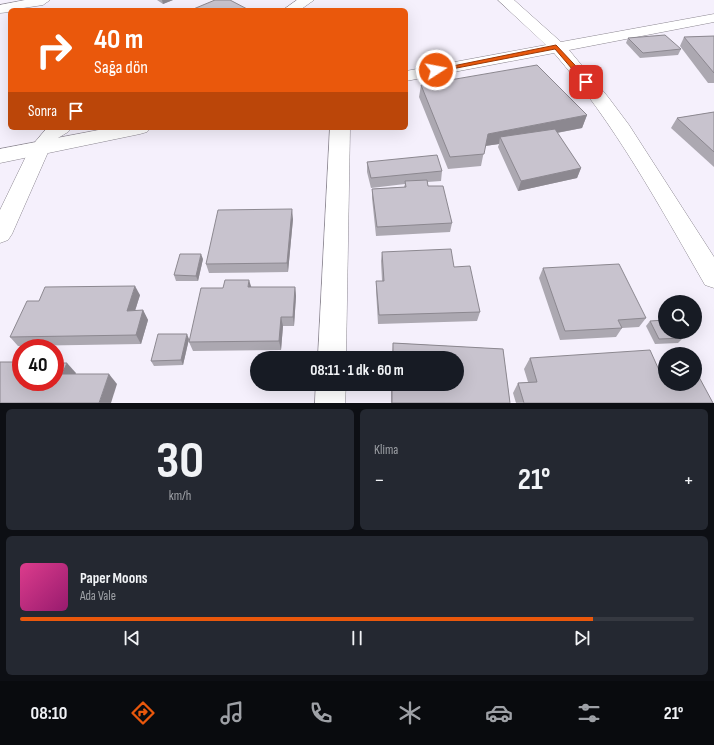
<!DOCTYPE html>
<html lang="tr">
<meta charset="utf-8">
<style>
:root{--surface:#171b24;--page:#242831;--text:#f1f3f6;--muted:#9ea1a6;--line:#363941;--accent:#ea580c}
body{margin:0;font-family:"Sofia Sans Condensed",sans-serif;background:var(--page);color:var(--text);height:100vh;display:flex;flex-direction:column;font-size:15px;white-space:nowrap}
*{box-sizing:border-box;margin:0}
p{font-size:13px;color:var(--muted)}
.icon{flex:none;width:22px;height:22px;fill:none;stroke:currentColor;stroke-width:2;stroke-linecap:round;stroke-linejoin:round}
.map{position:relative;height:403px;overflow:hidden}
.drawer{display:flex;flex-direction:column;gap:6px;padding:6px;background:#0d0f14;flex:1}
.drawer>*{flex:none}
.banner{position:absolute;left:8px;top:8px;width:400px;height:122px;border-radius:6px;box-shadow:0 4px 16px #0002;background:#ea580c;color:#fff;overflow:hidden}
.buttons{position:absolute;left:658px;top:295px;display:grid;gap:8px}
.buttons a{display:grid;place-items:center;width:44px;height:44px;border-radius:50%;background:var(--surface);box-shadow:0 4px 16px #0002;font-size:20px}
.speed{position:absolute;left:12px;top:339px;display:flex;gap:8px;font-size:20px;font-weight:700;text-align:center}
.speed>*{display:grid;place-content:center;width:52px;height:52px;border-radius:50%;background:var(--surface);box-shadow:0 4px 16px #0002;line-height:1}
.speed .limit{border:6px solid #d22;background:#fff;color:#111}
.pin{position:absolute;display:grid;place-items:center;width:34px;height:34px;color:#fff;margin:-17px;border-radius:8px;box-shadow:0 2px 6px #0006}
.me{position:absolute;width:44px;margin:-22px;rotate:79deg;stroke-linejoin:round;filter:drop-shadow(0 0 3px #0008)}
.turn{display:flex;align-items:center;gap:14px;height:84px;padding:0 20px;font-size:18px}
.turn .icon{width:52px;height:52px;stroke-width:2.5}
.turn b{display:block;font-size:28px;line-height:34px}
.then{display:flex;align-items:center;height:38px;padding:0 20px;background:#0003;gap:8px;font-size:15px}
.big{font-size:30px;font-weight:700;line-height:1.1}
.drawer .widget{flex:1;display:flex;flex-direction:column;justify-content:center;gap:6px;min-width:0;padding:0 14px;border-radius:6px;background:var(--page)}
.drawer .dial{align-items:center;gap:0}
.dial b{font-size:52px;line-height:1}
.song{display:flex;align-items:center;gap:12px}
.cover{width:48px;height:48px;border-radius:6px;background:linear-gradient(135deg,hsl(330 70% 55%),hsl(320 70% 35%))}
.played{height:4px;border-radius:2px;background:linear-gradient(90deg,var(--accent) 85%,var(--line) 85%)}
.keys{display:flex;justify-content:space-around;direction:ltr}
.heat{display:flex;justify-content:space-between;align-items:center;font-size:22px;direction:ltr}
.drawer .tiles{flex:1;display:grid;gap:6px;grid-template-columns:1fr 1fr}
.widget:last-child{grid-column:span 2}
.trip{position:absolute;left:250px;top:351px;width:214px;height:40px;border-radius:20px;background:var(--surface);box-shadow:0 4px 16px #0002;font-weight:700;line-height:40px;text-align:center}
.dock{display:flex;height:64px;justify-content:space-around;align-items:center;background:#090b0e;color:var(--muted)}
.dock .icon{width:28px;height:28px}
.dock .selected{color:var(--accent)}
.dock b{font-size:18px;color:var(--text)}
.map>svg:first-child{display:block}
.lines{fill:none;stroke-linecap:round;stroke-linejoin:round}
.minor-casing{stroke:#8c8791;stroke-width:1}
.tertiary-casing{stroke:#8c8791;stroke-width:1}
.minor{fill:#fff;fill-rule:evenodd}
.tertiary{fill:#fff;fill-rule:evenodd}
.wall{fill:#aca8b1}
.shaded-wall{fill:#8c8890}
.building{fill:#c8c3ce;stroke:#8c8890}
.route{fill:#ea580c;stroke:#983908}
</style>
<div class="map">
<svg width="714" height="403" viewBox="0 0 714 403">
<rect width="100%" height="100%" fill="#f5f0fc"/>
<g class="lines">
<defs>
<g id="minor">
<polygon points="25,0 50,0 43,5 10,10 10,12 0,13 0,5"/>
<polygon points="297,0 314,0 300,10 283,10"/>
<polygon points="47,128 71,128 68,132 58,138 49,150 12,234 8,240 0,243 0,210 30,148"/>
<polygon points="330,128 350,128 346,358 318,358"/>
<polygon points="316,384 346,384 345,403 315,403"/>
</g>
<g id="tertiary">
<path d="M 498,0 L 514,0 L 561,42 L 714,14 L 714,22 L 569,50 L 608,97 L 629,125 L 714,257 L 714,288 L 705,285 C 659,205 615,124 554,53 L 406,81 L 406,71 L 546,45 Z"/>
<polygon points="109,128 150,128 147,132 140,134 0,163 0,149"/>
</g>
</defs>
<!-- minor casing -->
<use href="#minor" class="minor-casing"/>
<!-- tertiary casing -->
<use href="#tertiary" class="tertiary-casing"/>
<!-- minor -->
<use href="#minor" class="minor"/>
<!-- tertiary -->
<use href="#tertiary" class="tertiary"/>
</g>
<!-- wall -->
<g class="wall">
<polygon points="157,0 173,0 163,4"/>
<polygon points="714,36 714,83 708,83 680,46 684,37"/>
<polygon points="628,38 681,49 678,55 640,58 626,43"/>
<polygon points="421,85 587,115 582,128 557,133 581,168 577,178 518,191 498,147 499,144 485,146 481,166 448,169 419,97"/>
<polygon points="714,112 714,167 671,128 677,118"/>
<polygon points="367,162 442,171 441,181 427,182 428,186 452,223 450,232 376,236 372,198 372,189 404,187 405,184 371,188 367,172"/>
<polygon points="293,219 288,272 209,273 206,264"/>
<polygon points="382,252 454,267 480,312 477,321 378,324 376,290 376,281 382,281 381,261"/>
<polygon points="203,259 198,281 176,281 174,275"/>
<polygon points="543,268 646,318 639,327 622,328 616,337 560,340 539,278"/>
<polygon points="251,287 295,287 296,296 294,326 283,326 281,350 193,351 189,342 223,288"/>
<polygon points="140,295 135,311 143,310 148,320 141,344 18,346 10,337 39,301"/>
<polygon points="650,321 683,338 678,343 655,344 646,326"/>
<polygon points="189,339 183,365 154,366 151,361"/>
<polygon points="393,343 503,349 510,403 391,403 391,384 457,384 457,358 392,358"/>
<polygon points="530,358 663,379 713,403 516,403 513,393 518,383 528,382 524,369"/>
</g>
<!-- shaded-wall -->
<g class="shaded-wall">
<polygon points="162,0 173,0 163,4"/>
<polygon points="587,115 582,128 503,143 500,137 499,144 485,146 488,134"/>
<polygon points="581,168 577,178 518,191 521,181"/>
<polygon points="292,209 293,219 288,272 287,263"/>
<polygon points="201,254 203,259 198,281 196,276"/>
<polygon points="249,280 252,289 248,287"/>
<polygon points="135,286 140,295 132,320 127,311"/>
<polygon points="295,287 296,296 294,326 293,317"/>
<polygon points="143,310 148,320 141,344 136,335"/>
<polygon points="281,317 283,326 281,350 279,341"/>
<polygon points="187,334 189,339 183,365 181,360"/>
<polygon points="67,363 76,373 72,384 62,374"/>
<polygon points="109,374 117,384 111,403 99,403"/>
</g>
<!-- building -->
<g class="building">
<polygon points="215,0 230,0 249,10 191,10"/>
<polygon points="665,35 681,49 643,53 628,38"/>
<polygon points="714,36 714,73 684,37"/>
<polygon points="537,65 587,115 488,134 484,154 450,157 421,85"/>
<polygon points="714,112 714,152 677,118"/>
<polygon points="555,129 581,168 521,181 500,137"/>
<polygon points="437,155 442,171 371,178 367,162"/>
<polygon points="427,180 428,186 443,186 452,223 377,227 372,189 406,187 405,181"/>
<polygon points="292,209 287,263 206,264 218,210"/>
<polygon points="451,249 454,267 470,266 480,312 379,315 376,281 384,281 382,252"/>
<polygon points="180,254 201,254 196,276 174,275"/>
<polygon points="619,264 646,318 618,320 622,328 565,331 543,268"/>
<polygon points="225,280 249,280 248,287 295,287 293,317 281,317 279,341 189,342 201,288 223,288"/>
<polygon points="135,286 127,311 143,310 136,335 10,337 27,301 39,301 45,287"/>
<polygon points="665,320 665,332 679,332 683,338 659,339 650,321"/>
<polygon points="158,334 187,334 181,360 151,361"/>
<polygon points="393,343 503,349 510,403 392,403 392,384 457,384 457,358 393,358"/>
<polygon points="650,350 663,379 665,379 665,384 695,384 695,377 699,377 713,403 524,403 518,383 537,382 530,358"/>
<polygon points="0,362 21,362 21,382 55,382 55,363 67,363 62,374 109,374 99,403 0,403"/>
</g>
<!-- route -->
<polygon class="route" points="556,45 589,80 589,83 584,83 555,49 436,72 433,70"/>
</svg>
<div class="buttons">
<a><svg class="icon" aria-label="search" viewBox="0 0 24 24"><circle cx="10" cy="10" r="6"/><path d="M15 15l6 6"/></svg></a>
<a><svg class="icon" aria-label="layers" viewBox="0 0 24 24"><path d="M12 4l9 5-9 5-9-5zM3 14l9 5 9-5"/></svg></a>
</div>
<div class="speed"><div class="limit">40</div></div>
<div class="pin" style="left:586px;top:82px;background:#d93025"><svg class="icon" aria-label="arrive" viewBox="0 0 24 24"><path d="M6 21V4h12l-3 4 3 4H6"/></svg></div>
<svg class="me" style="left:436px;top:70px" viewBox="-20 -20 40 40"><circle r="17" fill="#ea580c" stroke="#fff" stroke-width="3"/><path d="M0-11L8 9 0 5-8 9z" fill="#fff"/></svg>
<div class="trip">08:11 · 1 dk · 60 m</div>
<div class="banner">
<div class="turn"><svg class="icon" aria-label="right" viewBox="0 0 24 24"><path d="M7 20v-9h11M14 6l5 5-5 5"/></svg><div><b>40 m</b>Sağa dön</div></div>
<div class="then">Sonra<svg class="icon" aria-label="arrive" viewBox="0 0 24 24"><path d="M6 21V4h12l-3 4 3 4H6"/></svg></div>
</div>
</div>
<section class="drawer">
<div class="tiles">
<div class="widget dial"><b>30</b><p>km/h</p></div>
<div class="widget"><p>Klima</p>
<div class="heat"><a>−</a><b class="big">21°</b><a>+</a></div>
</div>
<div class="widget">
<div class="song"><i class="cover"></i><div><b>Paper Moons</b><p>Ada Vale</p></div></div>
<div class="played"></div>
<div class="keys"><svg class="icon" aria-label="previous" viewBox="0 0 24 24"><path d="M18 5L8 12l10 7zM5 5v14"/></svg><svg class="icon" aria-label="pause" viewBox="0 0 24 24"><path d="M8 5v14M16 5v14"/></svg><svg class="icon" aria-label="next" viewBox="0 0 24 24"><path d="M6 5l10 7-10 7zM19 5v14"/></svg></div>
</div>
</div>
</section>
<nav class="dock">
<b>08:10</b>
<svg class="icon selected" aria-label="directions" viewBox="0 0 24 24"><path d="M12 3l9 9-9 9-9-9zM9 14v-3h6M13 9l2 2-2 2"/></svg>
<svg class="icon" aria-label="music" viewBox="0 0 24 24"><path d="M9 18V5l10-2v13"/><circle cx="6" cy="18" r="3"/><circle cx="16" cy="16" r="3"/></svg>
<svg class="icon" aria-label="phone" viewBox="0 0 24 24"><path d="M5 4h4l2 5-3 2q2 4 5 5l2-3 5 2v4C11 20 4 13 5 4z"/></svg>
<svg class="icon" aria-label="climate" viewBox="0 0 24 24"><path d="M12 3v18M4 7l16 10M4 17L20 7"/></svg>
<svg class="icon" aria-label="car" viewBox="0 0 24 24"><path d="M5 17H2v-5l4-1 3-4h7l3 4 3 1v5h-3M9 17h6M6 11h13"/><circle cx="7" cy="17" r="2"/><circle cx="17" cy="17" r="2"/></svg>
<svg class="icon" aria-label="filters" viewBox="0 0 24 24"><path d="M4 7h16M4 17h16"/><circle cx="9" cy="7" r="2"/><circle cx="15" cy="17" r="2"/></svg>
<b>21°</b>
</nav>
